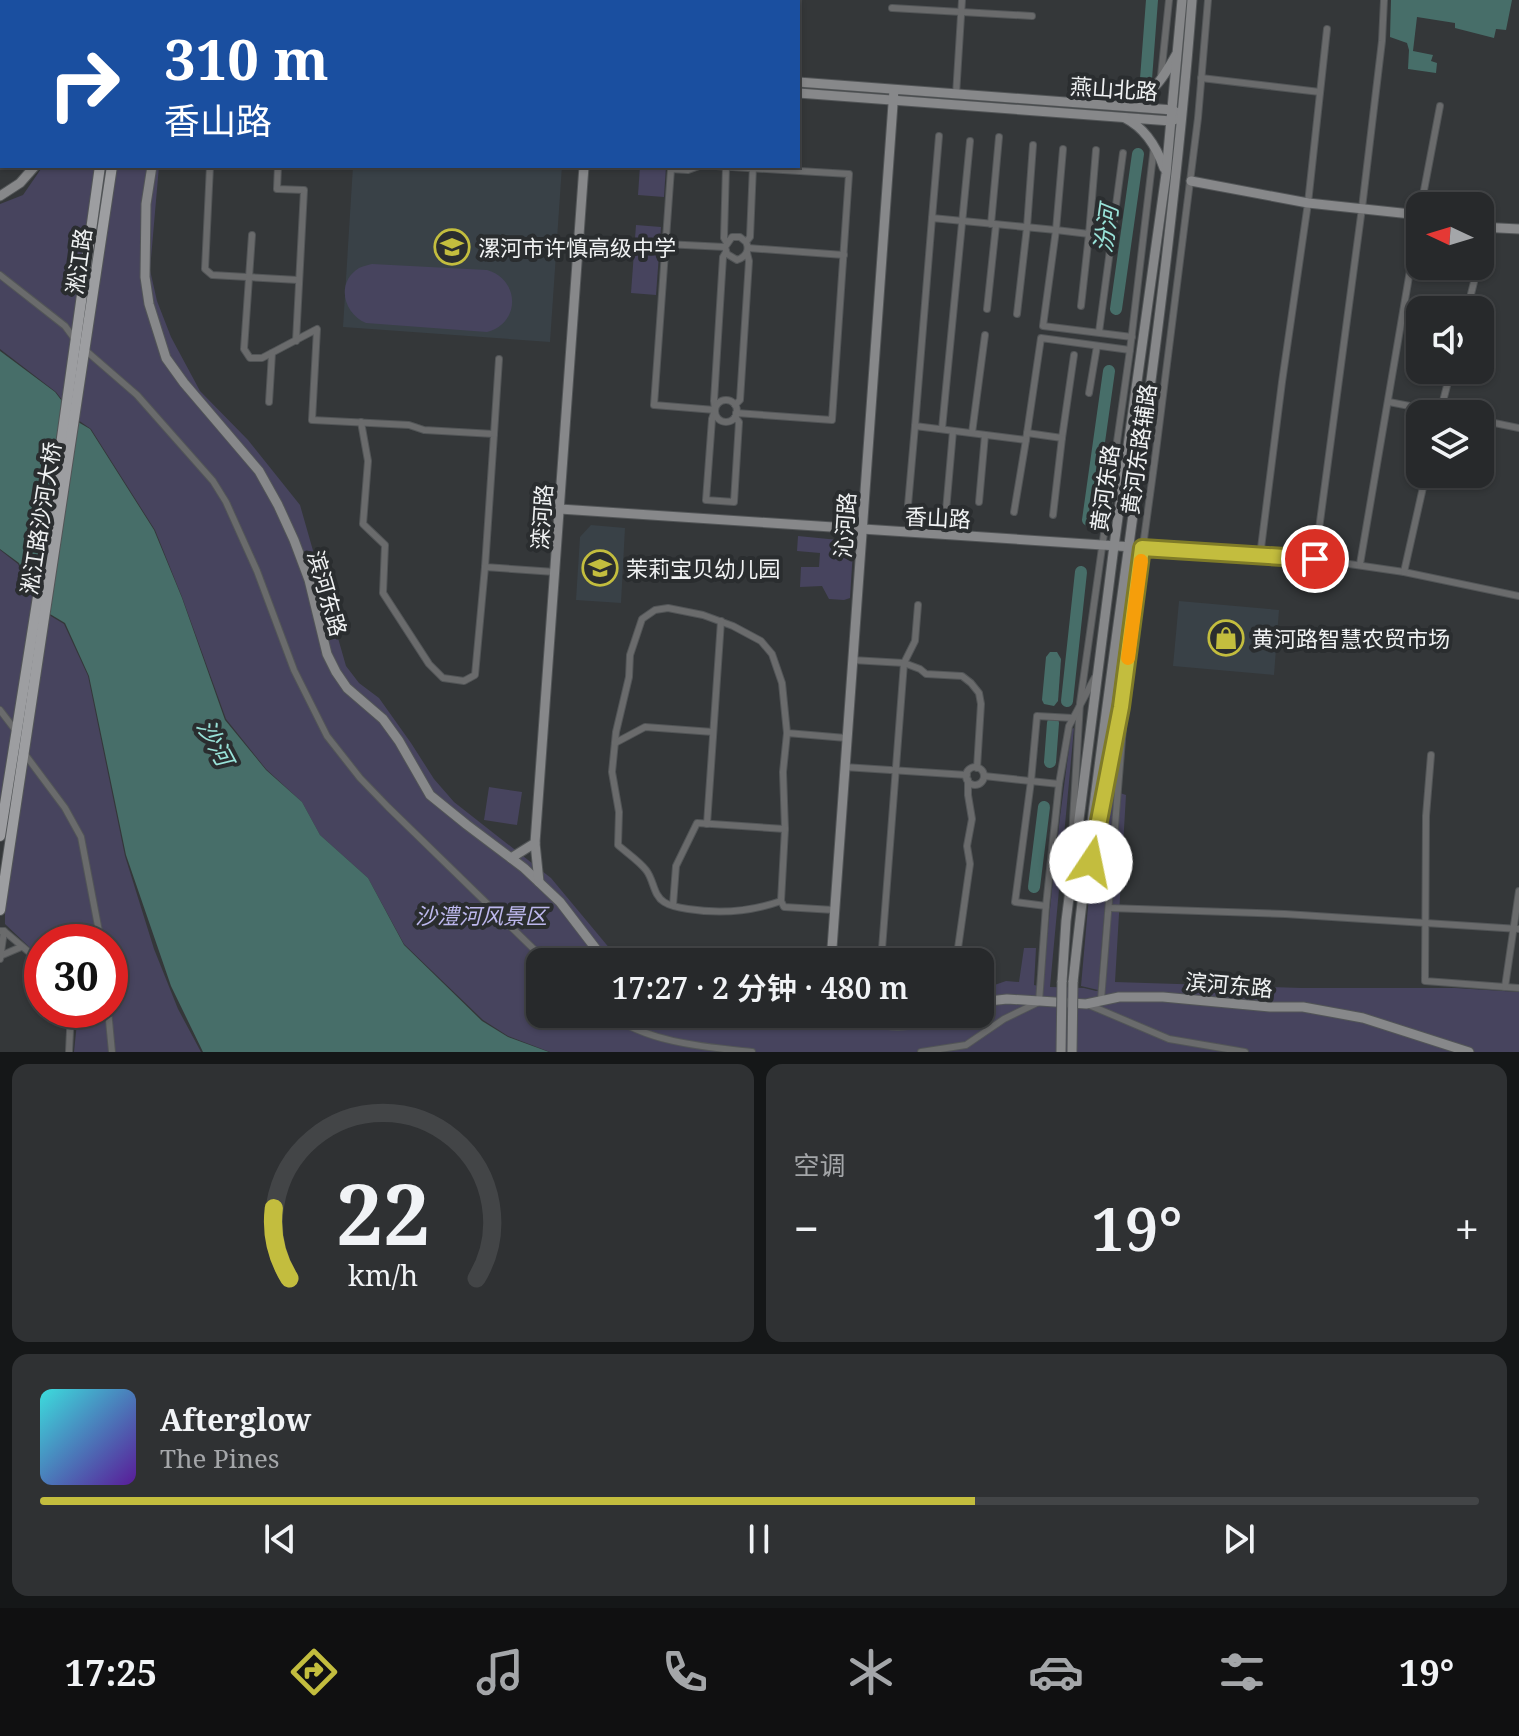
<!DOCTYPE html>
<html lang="zh">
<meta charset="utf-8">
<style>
:root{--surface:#27292b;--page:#2f3133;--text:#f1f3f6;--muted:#a4a6a9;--line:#434547;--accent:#c3bd3e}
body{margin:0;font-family:"Noto Serif","Noto Sans SC",serif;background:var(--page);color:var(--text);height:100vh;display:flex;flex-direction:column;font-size:30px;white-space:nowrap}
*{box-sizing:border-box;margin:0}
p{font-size:26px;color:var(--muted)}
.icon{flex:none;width:44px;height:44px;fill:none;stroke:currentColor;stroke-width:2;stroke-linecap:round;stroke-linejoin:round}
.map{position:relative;height:1052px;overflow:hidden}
.details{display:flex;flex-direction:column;gap:12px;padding:12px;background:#151718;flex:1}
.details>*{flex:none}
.hud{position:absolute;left:0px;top:0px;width:800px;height:168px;box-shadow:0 2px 6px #0004,0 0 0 2px var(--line);background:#1a4fa0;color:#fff;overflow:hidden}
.needle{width:52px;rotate:274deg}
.buttons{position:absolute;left:1406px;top:192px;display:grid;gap:16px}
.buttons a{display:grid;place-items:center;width:88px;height:88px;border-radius:16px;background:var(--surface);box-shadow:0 2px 6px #0004,0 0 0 2px var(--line);font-size:40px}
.speed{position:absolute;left:24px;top:924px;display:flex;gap:16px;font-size:40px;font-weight:700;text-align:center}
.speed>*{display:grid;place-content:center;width:104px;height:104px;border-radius:50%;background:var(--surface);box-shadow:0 2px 6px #0004,0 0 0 2px var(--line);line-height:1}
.speed .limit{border:12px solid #d22;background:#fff;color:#111}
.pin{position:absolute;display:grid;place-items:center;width:68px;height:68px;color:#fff;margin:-34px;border:4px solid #fff;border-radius:50%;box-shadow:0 2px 8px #0007}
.me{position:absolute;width:88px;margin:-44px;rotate:11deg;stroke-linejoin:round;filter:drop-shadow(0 0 6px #0008)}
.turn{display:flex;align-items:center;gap:28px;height:168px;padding:0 32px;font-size:36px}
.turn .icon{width:104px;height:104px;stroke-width:2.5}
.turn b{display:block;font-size:56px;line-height:68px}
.big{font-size:60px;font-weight:600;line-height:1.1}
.details .widget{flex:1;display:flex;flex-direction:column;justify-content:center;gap:12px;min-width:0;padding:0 28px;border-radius:16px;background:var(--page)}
.details .dial{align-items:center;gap:0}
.dial svg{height:208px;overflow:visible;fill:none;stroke:var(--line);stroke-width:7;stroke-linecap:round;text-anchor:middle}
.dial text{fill:var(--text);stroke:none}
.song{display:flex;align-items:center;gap:24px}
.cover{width:96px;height:96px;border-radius:12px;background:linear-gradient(135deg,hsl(180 70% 55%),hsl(270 70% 35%))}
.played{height:8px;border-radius:4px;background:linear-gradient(90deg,var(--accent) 65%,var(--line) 65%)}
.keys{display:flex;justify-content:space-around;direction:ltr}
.heat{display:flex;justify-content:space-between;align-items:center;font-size:44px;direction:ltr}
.details .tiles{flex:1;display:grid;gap:12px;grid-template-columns:1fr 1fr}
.widget:last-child{grid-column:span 2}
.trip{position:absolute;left:526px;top:948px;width:468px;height:80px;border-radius:16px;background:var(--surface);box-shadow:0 2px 6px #0004,0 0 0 2px var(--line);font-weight:600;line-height:80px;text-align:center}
.tabs{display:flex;height:128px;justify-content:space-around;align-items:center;background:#101011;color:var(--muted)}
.tabs .icon{width:56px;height:56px}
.tabs .active{color:var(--accent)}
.tabs b{font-size:36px;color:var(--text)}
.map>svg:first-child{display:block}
.built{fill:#394147}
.green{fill:#47445e}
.water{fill:#476e69}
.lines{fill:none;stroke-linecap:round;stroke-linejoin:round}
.river{stroke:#476e69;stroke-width:12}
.street-casing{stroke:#525557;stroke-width:8}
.secondary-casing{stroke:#525557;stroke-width:11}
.primary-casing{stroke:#525557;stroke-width:12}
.street{stroke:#6a6b6c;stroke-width:6}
.secondary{stroke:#87888a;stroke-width:9}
.primary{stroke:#9d9ea1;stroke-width:10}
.secondary-bridge-casing{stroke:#525557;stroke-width:11;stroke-linecap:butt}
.secondary-bridge{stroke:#87888a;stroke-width:9}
.route-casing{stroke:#7f7b28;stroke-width:20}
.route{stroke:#c3bd3e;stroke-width:14}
.slow{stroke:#f59e0b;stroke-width:14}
.labels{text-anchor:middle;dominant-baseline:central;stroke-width:8;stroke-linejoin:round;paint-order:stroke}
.street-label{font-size:22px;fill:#f0f2f3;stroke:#2a2d2f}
.poi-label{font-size:22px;fill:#f0f2f3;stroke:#2a2d2f;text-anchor:start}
.park-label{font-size:22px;font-style:italic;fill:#bcb7ec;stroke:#2a2d2f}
.water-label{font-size:24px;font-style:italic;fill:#99e3d9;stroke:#2a2d2f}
</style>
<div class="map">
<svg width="1519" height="1052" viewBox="0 0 1519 1052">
<rect width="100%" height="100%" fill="#343739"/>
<!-- built -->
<g class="built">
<polygon points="353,166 562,166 550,342 343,327"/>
<polygon points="591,525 625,528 621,603 576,600 580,537"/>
<polygon points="1179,601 1279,610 1274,675 1173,666"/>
</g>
<!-- green -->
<g class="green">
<path d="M 43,166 L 159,166 L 150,270 L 157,301 L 171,337 L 200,391 L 248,440 L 300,505 L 346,666 L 359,683 L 379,698 L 411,743 L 434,779 L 454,802 L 551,878 L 621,962 L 540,962 L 540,1014 L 980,1014 L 980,990 L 1006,981 L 1019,982 L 1024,948 L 1036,948 L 1034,985 L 1043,987 C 1050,901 1059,815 1072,729 L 1074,728 L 1050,987 L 1084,988 L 1096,991 L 1104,989 L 1120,793 L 1126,795 L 1115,982 L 1302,988 L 1455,988 L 1519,992 L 1519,1052 L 550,1052 L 508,1036 L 483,1020 L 404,944 L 368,878 L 320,835 L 302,802 L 266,769 L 226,719 L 182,597 L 155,530 L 91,429 L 78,420 L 56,392 L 0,349 L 0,204 L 23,195 Z"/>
<polygon points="640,166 666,166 664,197 638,195"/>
<polygon points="636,225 661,227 656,295 631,293"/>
<path d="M 372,264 L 487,270 C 521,280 520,324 487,332 L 366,323 C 344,314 335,283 359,268 C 363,266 368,265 372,264 Z"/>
<polygon points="798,536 849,541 853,550 850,598 844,600 829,599 822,586 800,587 801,567 819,567 820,553 797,551"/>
<polygon points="0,550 18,564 33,598 49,615 64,624 88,676 125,856 154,949 178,1009 201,1052 74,1052 78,1013 77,1010 110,1010 110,942 42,942 42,959 5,924 5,911 18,821 0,815"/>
<polygon points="1118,733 1119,734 1098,990 1081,986 1089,896 1096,847"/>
<polygon points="489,787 522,792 517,825 484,820"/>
</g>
<!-- water -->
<g class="water">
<polygon points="1391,0 1512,0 1506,30 1496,29 1494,38 1455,28 1455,23 1417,17 1413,51 1433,55 1431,61 1437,63 1436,73 1408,69 1409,50 1407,43 1390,37"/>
<polygon points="0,351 55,392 78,422 90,429 154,530 182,598 225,720 266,770 302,802 320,835 368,878 404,945 482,1021 508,1037 549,1052 203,1052 171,986 126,855 89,676 65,623 50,614 33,595 19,563 0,549"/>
<polygon points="1050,652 1057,652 1061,659 1058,701 1054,706 1044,704 1042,700 1046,657"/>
</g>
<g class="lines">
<!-- river -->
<g class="river">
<polyline points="1146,79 1152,0"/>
<polyline points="1116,309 1138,154"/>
<polyline points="1088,520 1109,371"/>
<polyline points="1067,701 1081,572"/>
<polyline points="1050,762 1053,723"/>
<polyline points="1034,887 1044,807"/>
</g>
<defs>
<g id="street">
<polyline points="1384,0 1382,41 1362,208 1315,559 1404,572 1519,596"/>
<polyline points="136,2 138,0"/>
<polyline points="280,2 280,0"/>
<polyline points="486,2 486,0"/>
<polyline points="892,8 1032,16"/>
<polyline points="1161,76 1169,0"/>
<polyline points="1201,78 1320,92"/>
<polyline points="956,95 962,0"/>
<polyline points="1063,149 1056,230 1089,234 1096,150"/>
<polyline points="210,166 205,269 212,275 298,280"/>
<polyline points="278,166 277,189 304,190 296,341"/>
<polyline points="699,166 688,170 671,169 654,405 715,410"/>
<polyline points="716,166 849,174 832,420 736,413"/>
<polyline points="726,166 724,238 727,243"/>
<polyline points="1421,206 1440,106"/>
<polyline points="932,218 939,136"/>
<polyline points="991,224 999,137"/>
<polyline points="252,235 244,349 250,358 262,358 317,329 312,420 409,425 424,430 494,434 485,567 555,572"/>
<path d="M 746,242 L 740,237 L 732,237 L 725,247 L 727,254 L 737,260 C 746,257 750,250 746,242 L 750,237 L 753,166"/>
<polyline points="665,244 725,247"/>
<polyline points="748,248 844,255"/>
<polyline points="726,252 723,257 714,401 715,410 712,419 706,500 734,502 739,422 735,417"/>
<polyline points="1480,260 1488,229"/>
<polyline points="0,275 65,326 76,341"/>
<polyline points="1081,306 1089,234"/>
<polyline points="987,309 996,225"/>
<polyline points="1467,310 1478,266"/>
<polyline points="1017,314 1027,227 1033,145"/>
<polyline points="1099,332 1123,153"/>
<polyline points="84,349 137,395 213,481 226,502 257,571 294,670 327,736 360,778 388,807 547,962"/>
<polyline points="1130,350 1041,338 1026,440 915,426 932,218 1056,230 1043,326 1132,337"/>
<polyline points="1089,393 1097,346"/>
<circle cx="726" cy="411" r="11"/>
<polyline points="269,402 272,353"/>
<polyline points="1389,402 1451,414"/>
<polyline points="735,405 740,400 749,261 747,253"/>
<polyline points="1440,413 1451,370"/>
<polyline points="1480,420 1519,428"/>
<polyline points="361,422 368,461 363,524 385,545 383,593 429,664 443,678 464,681 475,675 485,567"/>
<polyline points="942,429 970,141"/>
<polyline points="972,433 985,335"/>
<polyline points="1027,433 1062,438 1074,355"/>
<polyline points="494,434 499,359"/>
<polyline points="979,502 985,435"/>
<polyline points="908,505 915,426"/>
<polyline points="946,511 953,431"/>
<polyline points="1014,512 1026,440"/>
<polyline points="1053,515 1062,438"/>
<polyline points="1260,556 1282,382 1308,203 1327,29"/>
<polyline points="1360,564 1420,212"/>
<polyline points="1404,572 1426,474"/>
<polyline points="852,660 904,663 920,669 926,674 962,676 971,683 979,693 981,704 977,768"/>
<polyline points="1114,678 1120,702"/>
<polyline points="0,710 16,731"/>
<path d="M 787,733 L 783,772 L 785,829 L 781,901 C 750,912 720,914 688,909 C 681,908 670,906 664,902 C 653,895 654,880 646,870 C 639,861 627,853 618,845 L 619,812 L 612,772 L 616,732 L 629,677 L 630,655 L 642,619 L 655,610 L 668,608 L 703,615 L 733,626 L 761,641 L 772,654 L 782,683 L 787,733 L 846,738"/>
<polyline points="615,743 645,727 713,732"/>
<polyline points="24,753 65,808 81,837 101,942"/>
<polyline points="1431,755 1426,816 1425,981 1519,988"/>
<polyline points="844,767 967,775"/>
<circle cx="975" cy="776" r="9"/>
<polyline points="984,776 1059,784"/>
<polyline points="707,824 721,621"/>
<polyline points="1071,854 1080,703 1130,350 1154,147"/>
<polyline points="1090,870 1121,707 1156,451 1198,118 1208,0"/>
<polyline points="781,901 784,907 834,910"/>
<polyline points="673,905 676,866 697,823 785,829"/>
<polyline points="1046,906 1015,902 1031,781 1037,716 1073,718"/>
<polyline points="1109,908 1285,914 1519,929"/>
<polyline points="0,931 4,931 42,963"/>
<polyline points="0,956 21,947"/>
<polyline points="0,959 4,931"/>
<polyline points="881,962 904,663 915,641 918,605"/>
<polyline points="956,962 970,864 967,846 972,819 968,795 968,780"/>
<polyline points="1505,987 1519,891"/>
<polyline points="1101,1000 1123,727 1122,717"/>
<polyline points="1089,1005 1169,1039 1245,1052"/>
<polyline points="108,1010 112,1052"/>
<path d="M 609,1014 C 649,1043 705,1047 752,1052"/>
<polyline points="69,1052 71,1010"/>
<polyline points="921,1052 966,1045 1004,1019 1039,1002 1046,906 1059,784 1069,726 1095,677"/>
</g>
<g id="secondary">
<polyline points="95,2 96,0"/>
<polyline points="376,2 377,0"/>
<polyline points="596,2 596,0"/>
<polyline points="0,21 2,22"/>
<polyline points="0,32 2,32"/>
<polyline points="798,82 1173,110 1177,113"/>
<polyline points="798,93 1171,121 1176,119"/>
<path d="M 1126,105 C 1157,88 1159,85 1176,55"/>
<path d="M 1125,118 C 1145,128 1157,148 1164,168"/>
<polyline points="152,166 146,204 145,277 149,304 166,358 184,383 259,471 278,505 294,540 309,580 327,654 336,672 347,688 383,719 399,741 430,795 467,825 524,868 560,902 606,962"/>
<polyline points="1191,181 1308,203 1420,215"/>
<polyline points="0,196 20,183 35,166"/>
<polyline points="1480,227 1519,229"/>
<polyline points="560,509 1315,559"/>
<polyline points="535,843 539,882"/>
<polyline points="511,858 535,843 584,166"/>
<polyline points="831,962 894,90"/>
<polyline points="1062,982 1066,921 1114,546 1166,174 1182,0"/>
<path d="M 1073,982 C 1108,654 1167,329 1192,0"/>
<polyline points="980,1002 1007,999 1086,1004 1119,997 1163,997 1270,1007 1303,1007 1363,1018 1469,1052"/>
<path d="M 853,1014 C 887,1027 906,1031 940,1014"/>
</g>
<g id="primary">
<polyline points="113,2 113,0"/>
<polyline points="126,2 126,0"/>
<polyline points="0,836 53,502 100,166"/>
<polyline points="0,910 112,166"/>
</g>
</defs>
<!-- street casing -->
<use href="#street" class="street-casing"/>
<!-- secondary casing -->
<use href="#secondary" class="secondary-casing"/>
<!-- primary casing -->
<use href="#primary" class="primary-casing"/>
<!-- street -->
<use href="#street" class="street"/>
<!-- secondary -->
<use href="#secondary" class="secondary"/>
<!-- primary -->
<use href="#primary" class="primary"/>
<defs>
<g id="secondary-bridge">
<polyline points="1061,1052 1062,982"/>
<polyline points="1072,1052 1073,982"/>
</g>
</defs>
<!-- secondary-bridge casing -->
<use href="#secondary-bridge" class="secondary-bridge-casing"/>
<!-- secondary-bridge -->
<use href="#secondary-bridge" class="secondary-bridge"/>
</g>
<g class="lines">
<defs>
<polyline id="route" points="1091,862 1121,707 1142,548 1315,559"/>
</defs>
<!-- route casing -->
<use href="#route" class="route-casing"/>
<!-- route -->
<use href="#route" class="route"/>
<!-- slow -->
<polyline class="slow" points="1128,658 1141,561"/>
</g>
<!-- icons -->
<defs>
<symbol id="school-ring" viewBox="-11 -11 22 22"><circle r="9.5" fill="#2a2d2f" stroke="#c3bd3e" stroke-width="1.5"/><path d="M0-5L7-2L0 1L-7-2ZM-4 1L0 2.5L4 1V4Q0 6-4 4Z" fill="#c3bd3e"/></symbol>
<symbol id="shop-ring" viewBox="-11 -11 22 22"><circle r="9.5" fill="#2a2d2f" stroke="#c3bd3e" stroke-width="1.5"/><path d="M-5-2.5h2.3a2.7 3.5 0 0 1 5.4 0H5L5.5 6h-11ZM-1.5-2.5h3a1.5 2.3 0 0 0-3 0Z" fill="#c3bd3e"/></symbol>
</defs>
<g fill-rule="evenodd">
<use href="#school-ring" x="432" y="227" width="40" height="40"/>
<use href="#school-ring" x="580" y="548" width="40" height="40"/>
<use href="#shop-ring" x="1206" y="618" width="40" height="40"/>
</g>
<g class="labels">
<!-- street labels -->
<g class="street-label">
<text transform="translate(1114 88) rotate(4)">燕山北路</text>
<text transform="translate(78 261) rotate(-82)">淞江路</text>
<text transform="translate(1138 449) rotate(-82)">黄河东路辅路</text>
<text transform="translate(1104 488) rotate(-82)">黄河东路</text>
<text transform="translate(541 517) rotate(-86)">滦河路</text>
<text transform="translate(938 517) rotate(3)">香山路</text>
<text transform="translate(40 518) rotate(-81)">淞江路沙河大桥</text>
<text transform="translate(844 525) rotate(-86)">沁河路</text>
<text transform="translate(328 593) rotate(74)">滨河东路</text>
<text transform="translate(1229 984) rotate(5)">滨河东路</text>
</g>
<!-- poi labels -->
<g class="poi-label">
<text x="478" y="247">漯河市许慎高级中学</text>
<text x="626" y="568">茉莉宝贝幼儿园</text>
<text x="1252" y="638">黄河路智慧农贸市场</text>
</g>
<!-- park labels -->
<g class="park-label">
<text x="481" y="915">沙澧河风景区</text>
</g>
<!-- water labels -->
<g class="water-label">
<text transform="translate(1105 229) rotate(-82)">汾河</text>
<text transform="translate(216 742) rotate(62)">沙河</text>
</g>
</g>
</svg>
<div class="buttons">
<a><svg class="needle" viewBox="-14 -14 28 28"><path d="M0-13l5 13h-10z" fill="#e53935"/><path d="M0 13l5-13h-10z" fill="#a4a6a9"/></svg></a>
<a><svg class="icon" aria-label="sound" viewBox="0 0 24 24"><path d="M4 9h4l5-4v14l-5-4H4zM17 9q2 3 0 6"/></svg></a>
<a><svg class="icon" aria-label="layers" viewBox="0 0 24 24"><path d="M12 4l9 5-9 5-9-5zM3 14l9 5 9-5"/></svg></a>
</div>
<div class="speed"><div class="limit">30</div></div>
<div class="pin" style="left:1315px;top:559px;background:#d93025"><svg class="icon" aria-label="arrive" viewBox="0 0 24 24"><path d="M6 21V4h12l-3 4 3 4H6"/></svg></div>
<svg class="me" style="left:1091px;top:862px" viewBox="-20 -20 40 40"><circle r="19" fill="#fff"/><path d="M0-13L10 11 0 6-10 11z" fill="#c3bd3e"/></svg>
<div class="trip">17:27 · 2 分钟 · 480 m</div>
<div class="hud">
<div class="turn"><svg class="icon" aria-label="right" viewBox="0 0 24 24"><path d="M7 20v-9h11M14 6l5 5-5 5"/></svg><div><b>310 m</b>香山路</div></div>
</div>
</div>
<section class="details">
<div class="tiles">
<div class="widget dial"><svg viewBox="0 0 100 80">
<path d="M14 69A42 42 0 1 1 86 69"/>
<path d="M14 69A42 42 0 0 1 8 42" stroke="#c3bd3e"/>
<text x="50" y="56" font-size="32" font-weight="700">22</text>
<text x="50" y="72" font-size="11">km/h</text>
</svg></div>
<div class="widget"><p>空调</p>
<div class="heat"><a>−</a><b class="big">19°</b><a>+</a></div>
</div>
<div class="widget">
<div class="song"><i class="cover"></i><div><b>Afterglow</b><p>The Pines</p></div></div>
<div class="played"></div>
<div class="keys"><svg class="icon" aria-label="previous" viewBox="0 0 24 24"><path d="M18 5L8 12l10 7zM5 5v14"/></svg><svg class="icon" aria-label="pause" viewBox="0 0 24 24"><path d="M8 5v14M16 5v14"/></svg><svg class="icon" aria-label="next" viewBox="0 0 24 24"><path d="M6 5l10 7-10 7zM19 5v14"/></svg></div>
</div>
</div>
</section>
<nav class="tabs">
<b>17:25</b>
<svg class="icon active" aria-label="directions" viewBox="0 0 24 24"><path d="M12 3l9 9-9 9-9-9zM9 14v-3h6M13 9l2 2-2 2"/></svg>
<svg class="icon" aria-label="music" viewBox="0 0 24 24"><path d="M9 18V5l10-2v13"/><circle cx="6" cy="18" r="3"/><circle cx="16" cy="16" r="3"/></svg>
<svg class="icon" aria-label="phone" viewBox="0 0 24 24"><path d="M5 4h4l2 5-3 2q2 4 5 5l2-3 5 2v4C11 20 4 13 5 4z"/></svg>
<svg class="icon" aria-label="climate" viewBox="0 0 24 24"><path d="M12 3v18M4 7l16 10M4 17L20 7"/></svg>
<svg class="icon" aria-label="car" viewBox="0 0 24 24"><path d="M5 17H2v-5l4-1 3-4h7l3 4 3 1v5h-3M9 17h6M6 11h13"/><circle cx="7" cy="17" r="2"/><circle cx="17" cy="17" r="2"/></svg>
<svg class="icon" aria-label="filters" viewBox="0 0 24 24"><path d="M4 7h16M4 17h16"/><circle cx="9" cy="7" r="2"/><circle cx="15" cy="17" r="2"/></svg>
<b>19°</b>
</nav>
